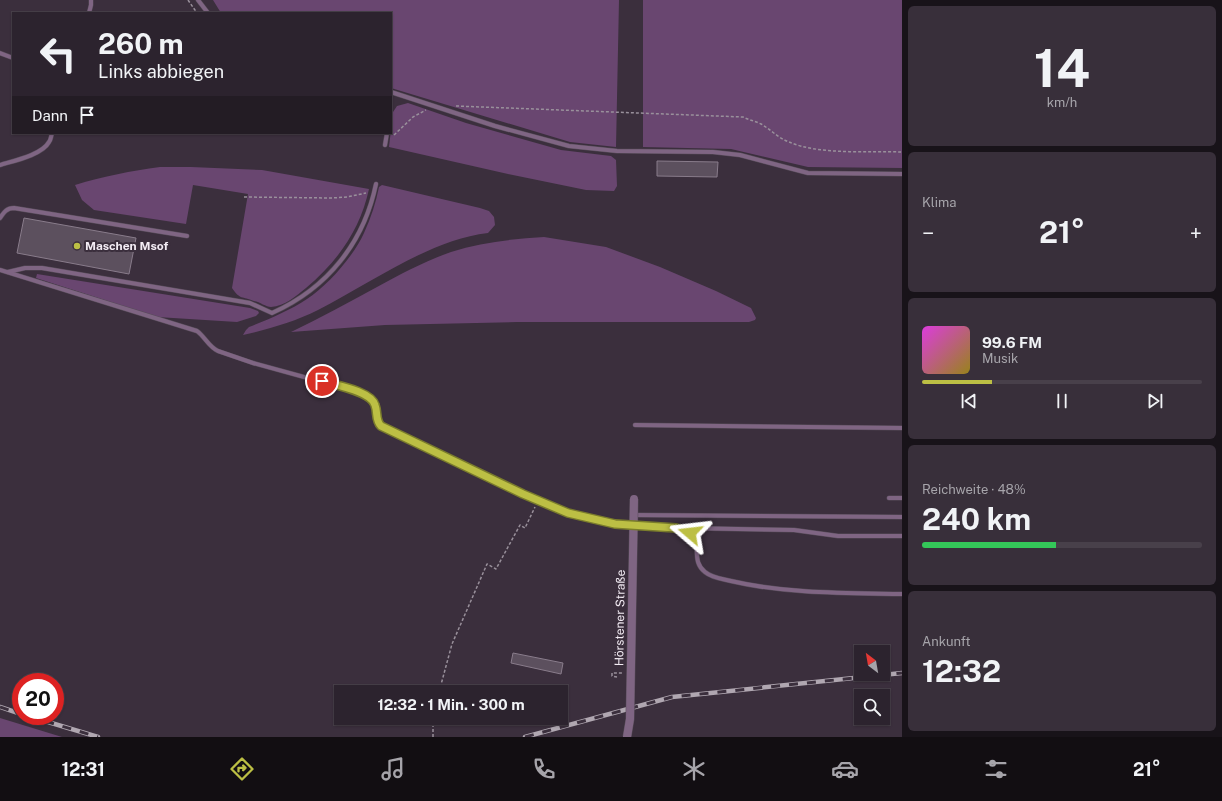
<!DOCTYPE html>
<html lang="de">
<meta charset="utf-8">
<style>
:root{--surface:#2c232e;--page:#382f3a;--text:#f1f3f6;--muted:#a6a4aa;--line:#48404a;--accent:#bcbf44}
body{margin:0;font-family:"Public Sans",sans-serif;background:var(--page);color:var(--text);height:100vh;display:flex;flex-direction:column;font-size:15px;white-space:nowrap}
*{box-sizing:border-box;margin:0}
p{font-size:13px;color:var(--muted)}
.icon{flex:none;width:22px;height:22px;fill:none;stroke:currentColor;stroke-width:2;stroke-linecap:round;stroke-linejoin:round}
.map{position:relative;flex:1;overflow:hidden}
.sheet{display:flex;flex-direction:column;gap:6px;padding:6px;background:#181319;width:320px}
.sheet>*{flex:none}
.guide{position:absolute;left:12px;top:12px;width:380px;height:122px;border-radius:0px;box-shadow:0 1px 3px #0004,0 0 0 1px var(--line);background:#2c232e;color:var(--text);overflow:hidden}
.needle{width:26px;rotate:329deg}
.tools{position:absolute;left:854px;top:645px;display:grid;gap:8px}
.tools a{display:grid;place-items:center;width:36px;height:36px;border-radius:0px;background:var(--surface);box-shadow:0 1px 3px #0004,0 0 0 1px var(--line);font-size:20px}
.speed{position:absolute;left:12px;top:673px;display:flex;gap:8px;font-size:20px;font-weight:700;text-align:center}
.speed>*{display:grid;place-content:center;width:52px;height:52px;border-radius:50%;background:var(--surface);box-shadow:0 1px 3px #0004,0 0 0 1px var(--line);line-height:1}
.speed .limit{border:6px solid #d22;background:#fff;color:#111}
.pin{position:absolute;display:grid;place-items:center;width:34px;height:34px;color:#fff;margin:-17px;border:2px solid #fff;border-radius:50%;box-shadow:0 1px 4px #0007}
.me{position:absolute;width:44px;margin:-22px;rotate:287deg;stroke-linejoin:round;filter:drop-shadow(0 0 3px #0008)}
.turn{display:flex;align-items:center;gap:14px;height:84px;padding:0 20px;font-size:18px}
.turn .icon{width:52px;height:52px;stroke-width:2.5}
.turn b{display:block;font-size:28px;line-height:34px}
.then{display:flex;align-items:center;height:38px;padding:0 20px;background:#0003;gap:8px;font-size:15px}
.big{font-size:30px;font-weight:700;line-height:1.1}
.sheet .card{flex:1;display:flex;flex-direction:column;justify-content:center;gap:6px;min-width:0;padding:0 14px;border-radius:6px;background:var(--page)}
.sheet .dial{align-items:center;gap:0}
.dial b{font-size:52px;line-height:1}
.song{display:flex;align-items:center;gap:12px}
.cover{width:48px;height:48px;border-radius:6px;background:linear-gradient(135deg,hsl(300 70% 55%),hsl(50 70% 35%))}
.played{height:4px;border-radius:2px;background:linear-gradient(90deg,var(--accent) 25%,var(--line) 25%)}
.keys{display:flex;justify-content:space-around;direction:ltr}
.heat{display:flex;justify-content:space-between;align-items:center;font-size:22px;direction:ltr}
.charge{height:6px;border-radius:3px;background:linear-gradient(90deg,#34c759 48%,var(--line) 0)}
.trip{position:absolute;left:334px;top:685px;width:234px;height:40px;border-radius:0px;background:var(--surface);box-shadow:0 1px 3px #0004,0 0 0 1px var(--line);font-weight:700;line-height:40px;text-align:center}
.menu{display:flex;height:64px;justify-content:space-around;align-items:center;background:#120e12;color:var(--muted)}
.menu .icon{width:28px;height:28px}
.menu .current{color:var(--accent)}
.menu b{font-size:18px;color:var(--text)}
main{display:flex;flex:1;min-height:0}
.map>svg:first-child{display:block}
.green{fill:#694670}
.building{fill:#5c505e;stroke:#897c8b}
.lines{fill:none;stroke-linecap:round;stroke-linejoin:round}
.service-casing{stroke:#584d5a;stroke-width:5}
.path{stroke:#99909b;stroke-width:1.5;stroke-dasharray:3 2;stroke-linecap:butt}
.service{stroke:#7f6583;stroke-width:4}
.rail-casing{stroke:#b0a7b1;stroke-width:4.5}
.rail{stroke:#3b2f3d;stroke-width:3;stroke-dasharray:9;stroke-linecap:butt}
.minor-bridge-casing{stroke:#584d5a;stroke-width:9;stroke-linecap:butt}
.minor-bridge{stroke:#7f6583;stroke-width:8}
.route-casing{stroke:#7a7c2c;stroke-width:10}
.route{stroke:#bcbf44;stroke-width:7}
.poi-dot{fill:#bcbf44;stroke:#3b2f3d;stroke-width:1.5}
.labels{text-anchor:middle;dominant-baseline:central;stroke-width:4;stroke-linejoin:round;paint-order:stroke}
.poi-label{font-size:12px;font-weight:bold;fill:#f3ecf4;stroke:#3b2f3d;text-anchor:start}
.street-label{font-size:12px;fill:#f3ecf4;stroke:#3b2f3d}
</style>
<main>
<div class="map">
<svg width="902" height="737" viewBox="0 0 902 737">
<rect width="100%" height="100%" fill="#3b2f3d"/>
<!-- green -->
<g class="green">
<polygon points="213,0 619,0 616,147 570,142 391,88 391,13 221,13"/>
<polygon points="643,0 902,0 902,168 808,167 731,149 643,147"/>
<polygon points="408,103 466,123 561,150 611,156 616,160 617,186 614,191 586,190 508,174 389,147 393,112 397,106"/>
<path d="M 160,167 L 191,167 L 262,170 L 369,189 C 360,230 338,261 306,288 C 296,296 285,306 271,307 C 266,307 260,302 254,301 C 242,296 240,300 232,288 L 248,194 L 193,185 L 186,224 L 94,210 L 82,200 L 75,185 C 104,176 131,171 160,167 Z"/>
<path d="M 382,185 L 480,208 L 489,211 L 494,217 L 495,225 L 488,233 C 429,240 371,283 318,310 C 294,322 269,329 243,335 L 246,330 L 249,327 C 269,319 289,311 307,299 C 328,285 353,257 364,233 C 371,218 376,202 379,187 Z"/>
<path d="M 544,237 L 606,247 L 660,267 L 716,291 L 751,308 L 756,318 L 755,320 L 749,322 L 517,322 L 385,325 L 291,332 C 320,318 349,302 377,287 C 401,274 425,261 451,252 C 482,242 513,239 544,237 Z"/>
<polygon points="37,274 250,308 258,311 259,313 256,316 237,322 157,317 36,278"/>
<polygon points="0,718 62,737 0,737"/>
</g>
<!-- building -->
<g class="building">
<polygon points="657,161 718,162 717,177 657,176"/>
<polygon points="24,218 136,238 129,274 17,253"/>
<polygon points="513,653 563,663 561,674 511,663"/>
</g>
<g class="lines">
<defs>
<g id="service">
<polyline points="198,0 208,13"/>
<polyline points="89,13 91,5 91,0"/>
<polyline points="0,53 13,58"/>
<polyline points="391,92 495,126 569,146 617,151 713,152 740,155 808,173 902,174"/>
<polyline points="385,145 387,133"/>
<path d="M 0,165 C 13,161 42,155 49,142 C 51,140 51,136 52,133"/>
<path d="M 0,218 C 4,212 7,208 14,208 L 187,236"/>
<path d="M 0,270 L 197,331 C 205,337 209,347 218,351 L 253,363 L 366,394 C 382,405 371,416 381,426 L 523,494 L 568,513 L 615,524 L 676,528 C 710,536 687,558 705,572 C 712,578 723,579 731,581 C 787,594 845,593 902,594"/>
<path d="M 8,272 L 25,268 L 42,268 L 250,303 L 272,313 C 328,288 364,242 376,184"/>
<polyline points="635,425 902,428"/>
<polyline points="889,498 902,498"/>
<polyline points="634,515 902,517"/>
<polyline points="683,528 794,530 838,536 902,536"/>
</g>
</defs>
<!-- service casing -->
<use href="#service" class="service-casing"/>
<!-- path -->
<g class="path">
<polyline points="188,0 197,13"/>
<path d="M 456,106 L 743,117 C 749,120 755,121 761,124 C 770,129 778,138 789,142 C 819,155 869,151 902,152"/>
<polyline points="394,135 413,117 426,110"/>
<polyline points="244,197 332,198 347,197 366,193"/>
<polyline points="617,677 612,676 612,673 622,673"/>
<polyline points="439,692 452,644 487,564 496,569 520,525 525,528 535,507"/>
<polyline points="433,737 433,718"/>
</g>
<!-- service -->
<use href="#service" class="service"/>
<defs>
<g id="rail">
<polyline points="0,707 21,714"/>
<polyline points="28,716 98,737"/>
<polyline points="525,737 672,697 902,673"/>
</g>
</defs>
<!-- rail casing -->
<use href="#rail" class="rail-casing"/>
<!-- rail -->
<use href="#rail" class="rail"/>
<defs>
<polyline id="minor-bridge" points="627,737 630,719 634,499"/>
</defs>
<!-- minor-bridge casing -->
<use href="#minor-bridge" class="minor-bridge-casing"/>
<!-- minor-bridge -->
<use href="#minor-bridge" class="minor-bridge"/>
</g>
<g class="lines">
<defs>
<path id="route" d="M 322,381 C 335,385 371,391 375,405 C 378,413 375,420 381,426 L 523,494 L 568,513 L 615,524 L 676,528 L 690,533"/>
</defs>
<!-- route casing -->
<use href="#route" class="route-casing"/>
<!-- route -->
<use href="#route" class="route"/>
</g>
<!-- markers -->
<circle class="poi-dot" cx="77" cy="246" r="4"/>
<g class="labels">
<!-- poi labels -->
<g class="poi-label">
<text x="85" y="246">Maschen Msof</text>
</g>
<!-- street labels -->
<g class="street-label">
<text transform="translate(620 618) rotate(-89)">Hörstener Straße</text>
</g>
</g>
</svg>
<div class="tools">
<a><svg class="needle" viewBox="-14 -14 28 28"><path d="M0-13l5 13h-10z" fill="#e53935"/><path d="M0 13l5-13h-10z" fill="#a6a4aa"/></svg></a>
<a><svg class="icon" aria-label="search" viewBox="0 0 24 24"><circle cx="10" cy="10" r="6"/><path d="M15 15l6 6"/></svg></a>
</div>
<div class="speed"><div class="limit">20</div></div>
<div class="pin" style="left:322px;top:381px;background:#d93025"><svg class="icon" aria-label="arrive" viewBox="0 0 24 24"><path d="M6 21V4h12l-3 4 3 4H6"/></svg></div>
<svg class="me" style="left:690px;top:533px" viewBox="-20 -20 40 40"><path d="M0-17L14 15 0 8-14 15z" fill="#bcbf44" stroke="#fff" stroke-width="4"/></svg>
<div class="trip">12:32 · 1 Min. · 300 m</div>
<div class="guide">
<div class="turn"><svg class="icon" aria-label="left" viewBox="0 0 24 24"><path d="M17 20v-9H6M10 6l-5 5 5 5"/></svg><div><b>260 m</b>Links abbiegen</div></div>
<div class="then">Dann<svg class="icon" aria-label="arrive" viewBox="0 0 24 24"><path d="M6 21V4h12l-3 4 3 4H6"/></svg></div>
</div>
</div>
<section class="sheet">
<div class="card dial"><b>14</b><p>km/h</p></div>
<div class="card"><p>Klima</p>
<div class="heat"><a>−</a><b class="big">21°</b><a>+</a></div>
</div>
<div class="card">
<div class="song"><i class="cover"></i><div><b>99.6 FM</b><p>Musik</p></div></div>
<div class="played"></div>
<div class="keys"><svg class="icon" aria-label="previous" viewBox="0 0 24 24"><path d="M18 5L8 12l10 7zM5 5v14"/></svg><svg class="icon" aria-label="pause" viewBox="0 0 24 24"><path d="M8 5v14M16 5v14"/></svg><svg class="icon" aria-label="next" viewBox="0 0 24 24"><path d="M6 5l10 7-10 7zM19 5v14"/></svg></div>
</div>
<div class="card"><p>Reichweite · 48%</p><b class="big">240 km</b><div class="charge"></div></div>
<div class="card"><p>Ankunft</p><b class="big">12:32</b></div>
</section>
</main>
<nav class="menu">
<b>12:31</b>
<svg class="icon current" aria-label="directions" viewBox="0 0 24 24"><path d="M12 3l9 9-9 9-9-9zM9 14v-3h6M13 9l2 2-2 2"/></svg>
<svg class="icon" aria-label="music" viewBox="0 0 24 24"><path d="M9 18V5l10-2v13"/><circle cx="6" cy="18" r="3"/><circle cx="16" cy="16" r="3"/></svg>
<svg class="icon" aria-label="phone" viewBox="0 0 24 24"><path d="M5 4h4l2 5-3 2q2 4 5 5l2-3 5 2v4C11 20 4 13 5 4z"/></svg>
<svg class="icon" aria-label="climate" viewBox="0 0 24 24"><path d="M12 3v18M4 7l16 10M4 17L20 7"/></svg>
<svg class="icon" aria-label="car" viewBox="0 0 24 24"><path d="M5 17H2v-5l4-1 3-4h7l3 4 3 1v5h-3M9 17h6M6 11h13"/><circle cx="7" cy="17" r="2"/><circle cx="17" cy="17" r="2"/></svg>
<svg class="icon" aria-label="filters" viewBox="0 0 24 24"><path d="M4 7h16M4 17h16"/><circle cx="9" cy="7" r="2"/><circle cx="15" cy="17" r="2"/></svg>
<b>21°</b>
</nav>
